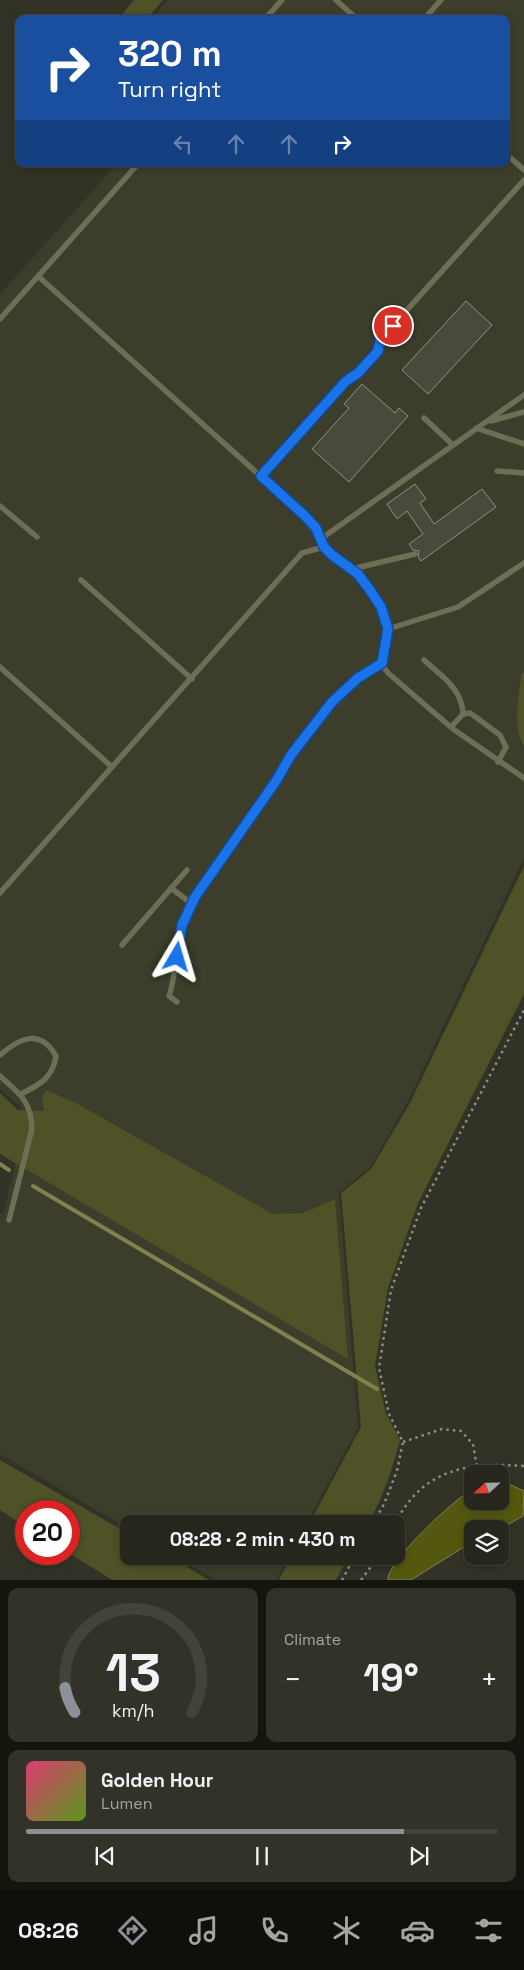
<!DOCTYPE html>
<meta charset="utf-8">
<style>
:root{--surface:#26261c;--page:#323229;--text:#f1f3f6;--muted:#a4a5a3;--line:#42433b;--accent:#8c9099}
body{margin:0;font-family:"Space Grotesk",sans-serif;background:var(--page);color:var(--text);height:100vh;display:flex;flex-direction:column;font-size:19px;white-space:nowrap}
*{box-sizing:border-box;margin:0}
p{font-size:16px;color:var(--muted)}
.icon{flex:none;width:28px;height:28px;fill:none;stroke:currentColor;stroke-width:2;stroke-linecap:round;stroke-linejoin:round}
.map{position:relative;height:1580px;overflow:hidden}
.drawer{display:flex;flex-direction:column;gap:8px;padding:8px;background:#15150f;flex:1}
.drawer>*{flex:none}
.guide{position:absolute;left:15px;top:15px;width:495px;height:152px;border-radius:10px;box-shadow:0 2px 8px #0003,0 0 0 1px var(--line);background:#1a4fa0;color:#fff;overflow:hidden}
.needle{width:32px;rotate:248deg}
.tools{position:absolute;left:464px;top:1465px;display:grid;gap:10px}
.tools a{display:grid;place-items:center;width:45px;height:45px;border-radius:10px;background:var(--surface);box-shadow:0 2px 8px #0003,0 0 0 1px var(--line);font-size:25px}
.speed{position:absolute;left:15px;top:1500px;display:flex;gap:10px;font-size:25px;font-weight:700;text-align:center}
.speed>*{display:grid;place-content:center;width:65px;height:65px;border-radius:50%;background:var(--surface);box-shadow:0 2px 8px #0003,0 0 0 1px var(--line);line-height:1}
.speed .limit{border:8px solid #d22;background:#fff;color:#111}
.pin{position:absolute;display:grid;place-items:center;width:42px;height:42px;color:#fff;margin:-21px;border:2px solid #fff;border-radius:50%;box-shadow:0 1px 5px #0007}
.me{position:absolute;width:55px;margin:-28px;rotate:7deg;stroke-linejoin:round;filter:drop-shadow(0 0 4px #0008)}
.turn{display:flex;align-items:center;gap:18px;height:105px;padding:0 20px;font-size:22px}
.turn .icon{width:65px;height:65px;stroke-width:2.5}
.turn b{display:block;font-size:35px;line-height:42px}
.lanes{display:flex;align-items:center;height:48px;padding:0 20px;background:#0003;justify-content:center;gap:25px;direction:ltr}
.lanes .off{opacity:.35}
.big{font-size:38px;font-weight:700;line-height:1.1}
.drawer .card{flex:1;display:flex;flex-direction:column;justify-content:center;gap:8px;min-width:0;padding:0 18px;border-radius:10px;background:var(--page)}
.drawer .dial{align-items:center;gap:0}
.dial svg{height:130px;overflow:visible;fill:none;stroke:var(--line);stroke-width:7;stroke-linecap:round;text-anchor:middle}
.dial text{fill:var(--text);stroke:none}
.song{display:flex;align-items:center;gap:15px}
.cover{width:60px;height:60px;border-radius:8px;background:linear-gradient(135deg,hsl(340 70% 55%),hsl(90 70% 35%))}
.played{height:5px;border-radius:2px;background:linear-gradient(90deg,var(--accent) 80%,var(--line) 80%)}
.keys{display:flex;justify-content:space-around;direction:ltr}
.heat{display:flex;justify-content:space-between;align-items:center;font-size:28px;direction:ltr}
.drawer .tiles{flex:1;display:grid;gap:8px;grid-template-columns:1fr 1fr}
.card:last-child{grid-column:span 2}
.trip{position:absolute;left:120px;top:1515px;width:285px;height:50px;border-radius:10px;background:var(--surface);box-shadow:0 2px 8px #0003,0 0 0 1px var(--line);font-weight:700;line-height:50px;text-align:center}
.dock{display:flex;height:80px;justify-content:space-around;align-items:center;background:#0f0f0b;color:var(--muted)}
.dock .icon{width:35px;height:35px}
.dock .active{color:var(--accent)}
.dock b{font-size:22px;color:var(--text)}
.map>svg:first-child{display:block}
.built{fill:#3c3d2a}
.green{fill:#4f5127}
.water{fill:#54570f;stroke:#80824d}
.lines{fill:none;stroke-linecap:round;stroke-linejoin:round}
.stream{stroke:#80824d;stroke-width:4}
.building{fill:#494a3d;stroke:#8e9081}
.path{stroke:#8e8f84;stroke-width:2.5;stroke-dasharray:2.5 4;stroke-linecap:butt}
.lane{stroke:#6d6f54;stroke-width:5.5}
.route-casing{stroke:#114b97;stroke-width:12}
.route{stroke:#1a73e8;stroke-width:9}
</style>
<div class="map">
<svg width="524" height="1580" viewBox="0 0 524 1580">
<rect width="100%" height="100%" fill="#323326"/>
<!-- built -->
<g class="built">
<polygon points="167,0 524,0 524,858 407,1103 370,1168 339,1192 358,1428 306,1524 129,1524 129,1529 0,1454 0,1213 3,1215 26,1120 21,1107 0,1089 0,294 117,164 506,164 506,19 151,19"/>
<polygon points="176,1556 289,1556 276,1580 217,1580"/>
</g>
<!-- green -->
<g class="green">
<polygon points="134,0 163,0 147,19 118,19"/>
<path d="M 524,673 L 524,747 C 512,724 519,699 521,674 Z"/>
<path d="M 524,866 L 524,994 L 418,1203 L 388,1288 L 375,1366 L 386,1414 L 400,1440 C 392,1470 383,1497 368,1524 L 309,1524 L 361,1427 L 341,1193 L 371,1169 L 410,1103 Z"/>
<polygon points="46,1090 74,1102 273,1214 302,1213 335,1199 348,1359 0,1154 0,1093 18,1110 44,1111 42,1097"/>
<polygon points="0,1460 129,1534 129,1556 168,1556 209,1580 112,1580 69,1553 69,1511 26,1511 26,1527 0,1510"/>
<polygon points="292,1556 349,1556 336,1580 279,1580"/>
</g>
<!-- water -->
<path class="water" d="M 500,1483 L 509,1484 L 524,1491 L 523,1516 L 500,1529 L 472,1529 L 472,1542 L 411,1580 L 388,1580 C 385,1564 456,1497 472,1490 L 472,1501 L 500,1501 Z"/>
<g class="lines">
<!-- stream -->
<g class="stream">
<polyline points="0,1164 9,1170"/>
<polyline points="33,1186 377,1389"/>
</g>
</g>
<!-- building -->
<g class="building">
<polygon points="466,301 492,325 428,394 402,370"/>
<polygon points="362,384 395,413 399,408 408,416 349,482 312,449 349,408 344,404"/>
<polygon points="415,484 426,499 420,503 434,524 482,489 496,507 421,561 418,557 419,551 413,550 409,544 423,534 407,511 397,519 387,504"/>
</g>
<g class="lines">
<!-- path -->
<g class="path">
<polyline points="403,1442 442,1429 461,1431 473,1444 477,1467"/>
<polyline points="373,1524 384,1504 397,1471 403,1442 389,1414 379,1368 391,1290 421,1208 524,1010"/>
<path d="M 395,1524 C 422,1469 467,1462 524,1466"/>
<polyline points="342,1580 355,1556"/>
<polyline points="361,1580 379,1556"/>
</g>
<!-- lane -->
<g class="lane">
<polyline points="336,0 357,19"/>
<polyline points="265,19 282,0"/>
<polyline points="424,19 441,0"/>
<polyline points="506,154 524,170"/>
<polyline points="39,277 305,516 316,528 324,547 331,555 358,574 381,607 388,629 381,663 388,673 453,729 524,778"/>
<polyline points="0,319 138,164"/>
<polyline points="424,418 453,445"/>
<polyline points="491,421 524,412"/>
<polyline points="476,428 524,444"/>
<polyline points="497,471 524,473"/>
<path d="M 261,476 L 346,381 C 361,371 377,358 380,340 L 524,180"/>
<polyline points="0,506 37,537"/>
<polyline points="322,538 524,395"/>
<polyline points="352,569 415,554"/>
<polyline points="81,580 192,679"/>
<polyline points="388,629 458,607 524,563"/>
<path d="M 424,660 C 441,676 462,688 463,714"/>
<polyline points="0,667 112,767"/>
<polyline points="451,727 463,714 470,713 500,735 506,747 498,762"/>
<polyline points="171,888 192,904"/>
<polyline points="0,893 302,553 324,547"/>
<polyline points="122,945 187,870"/>
<path d="M 177,1002 L 169,996 C 178,972 173,945 183,922 C 195,893 216,869 233,842 C 247,821 263,801 277,780 C 308,731 332,695 381,663"/>
<path d="M 0,1055 C 20,1038 40,1028 56,1056 C 53,1078 39,1085 21,1094"/>
<path d="M 0,1076 C 20,1094 31,1101 32,1129 L 9,1220"/>
</g>
</g>
<g class="lines">
<defs>
<polyline id="route" points="177,957 182,925 195,897 276,781 291,755 332,702 358,678 382,663 388,629 381,607 372,593 358,574 332,555 324,547 316,528 305,516 261,476 346,381 358,373 378,351 380,340 393,326"/>
</defs>
<!-- route casing -->
<use href="#route" class="route-casing"/>
<!-- route -->
<use href="#route" class="route"/>
</g>
</svg>
<div class="tools">
<a><svg class="needle" viewBox="-14 -14 28 28"><path d="M0-13l5 13h-10z" fill="#e53935"/><path d="M0 13l5-13h-10z" fill="#a4a5a3"/></svg></a>
<a><svg class="icon" aria-label="layers" viewBox="0 0 24 24"><path d="M12 4l9 5-9 5-9-5zM3 14l9 5 9-5"/></svg></a>
</div>
<div class="speed"><div class="limit">20</div></div>
<div class="pin" style="left:393px;top:326px;background:#d93025"><svg class="icon" aria-label="arrive" viewBox="0 0 24 24"><path d="M6 21V4h12l-3 4 3 4H6"/></svg></div>
<svg class="me" style="left:177px;top:957px" viewBox="-20 -20 40 40"><path d="M0-17L14 15 0 8-14 15z" fill="#1a73e8" stroke="#fff" stroke-width="4"/></svg>
<div class="trip">08:28 · 2 min · 430 m</div>
<div class="guide">
<div class="turn"><svg class="icon" aria-label="right" viewBox="0 0 24 24"><path d="M7 20v-9h11M14 6l5 5-5 5"/></svg><div><b>320 m</b>Turn right</div></div>
<div class="lanes"><svg class="icon off" aria-label="left" viewBox="0 0 24 24"><path d="M17 20v-9H6M10 6l-5 5 5 5"/></svg><svg class="icon off" aria-label="ahead" viewBox="0 0 24 24"><path d="M12 20V5M6 11l6-6 6 6"/></svg><svg class="icon off" aria-label="ahead" viewBox="0 0 24 24"><path d="M12 20V5M6 11l6-6 6 6"/></svg><svg class="icon" aria-label="right" viewBox="0 0 24 24"><path d="M7 20v-9h11M14 6l5 5-5 5"/></svg></div>
</div>
</div>
<section class="drawer">
<div class="tiles">
<div class="card dial"><svg viewBox="0 0 100 80">
<path d="M14 69A42 42 0 1 1 86 69"/>
<path d="M14 69A42 42 0 0 1 8 54" stroke="#8c9099"/>
<text x="50" y="56" font-size="32" font-weight="700">13</text>
<text x="50" y="72" font-size="11">km/h</text>
</svg></div>
<div class="card"><p>Climate</p>
<div class="heat"><a>−</a><b class="big">19°</b><a>+</a></div>
</div>
<div class="card">
<div class="song"><i class="cover"></i><div><b>Golden Hour</b><p>Lumen</p></div></div>
<div class="played"></div>
<div class="keys"><svg class="icon" aria-label="previous" viewBox="0 0 24 24"><path d="M18 5L8 12l10 7zM5 5v14"/></svg><svg class="icon" aria-label="pause" viewBox="0 0 24 24"><path d="M8 5v14M16 5v14"/></svg><svg class="icon" aria-label="next" viewBox="0 0 24 24"><path d="M6 5l10 7-10 7zM19 5v14"/></svg></div>
</div>
</div>
</section>
<nav class="dock">
<b>08:26</b>
<svg class="icon active" aria-label="directions" viewBox="0 0 24 24"><path d="M12 3l9 9-9 9-9-9zM9 14v-3h6M13 9l2 2-2 2"/></svg>
<svg class="icon" aria-label="music" viewBox="0 0 24 24"><path d="M9 18V5l10-2v13"/><circle cx="6" cy="18" r="3"/><circle cx="16" cy="16" r="3"/></svg>
<svg class="icon" aria-label="phone" viewBox="0 0 24 24"><path d="M5 4h4l2 5-3 2q2 4 5 5l2-3 5 2v4C11 20 4 13 5 4z"/></svg>
<svg class="icon" aria-label="climate" viewBox="0 0 24 24"><path d="M12 3v18M4 7l16 10M4 17L20 7"/></svg>
<svg class="icon" aria-label="car" viewBox="0 0 24 24"><path d="M5 17H2v-5l4-1 3-4h7l3 4 3 1v5h-3M9 17h6M6 11h13"/><circle cx="7" cy="17" r="2"/><circle cx="17" cy="17" r="2"/></svg>
<svg class="icon" aria-label="filters" viewBox="0 0 24 24"><path d="M4 7h16M4 17h16"/><circle cx="9" cy="7" r="2"/><circle cx="15" cy="17" r="2"/></svg>
</nav>
